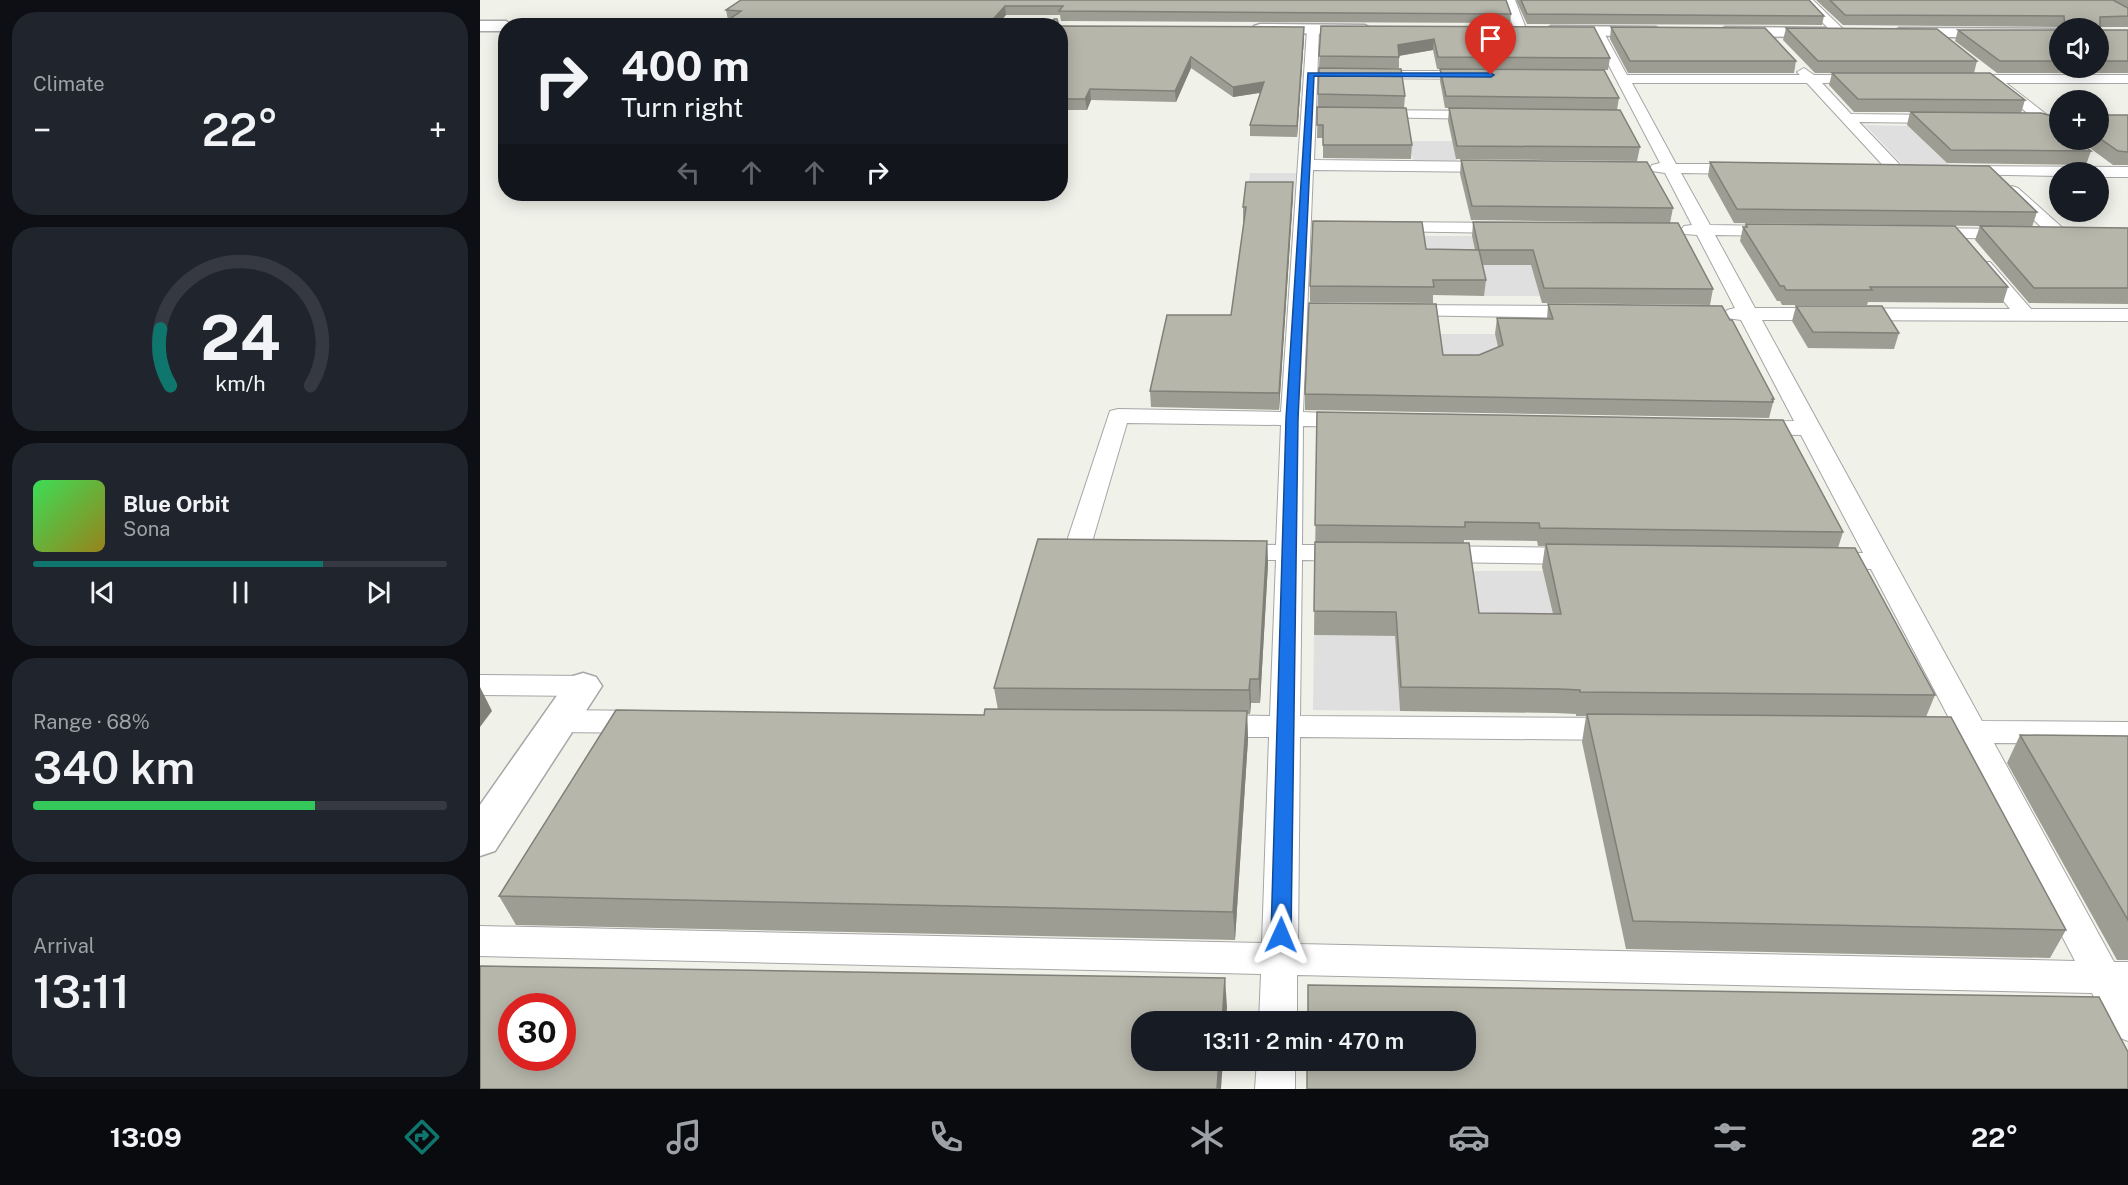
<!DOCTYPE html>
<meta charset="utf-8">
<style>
:root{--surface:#171b24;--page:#20242c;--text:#f1f3f6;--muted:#9ea1a6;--line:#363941;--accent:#0f766e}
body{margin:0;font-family:"Public Sans",sans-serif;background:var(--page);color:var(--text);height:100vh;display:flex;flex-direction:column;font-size:22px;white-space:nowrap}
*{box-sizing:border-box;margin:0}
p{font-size:20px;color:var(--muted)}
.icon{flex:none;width:33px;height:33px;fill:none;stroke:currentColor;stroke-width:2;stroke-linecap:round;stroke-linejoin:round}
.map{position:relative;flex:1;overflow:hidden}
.sheet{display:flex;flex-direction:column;gap:12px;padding:12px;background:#0d0f14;width:480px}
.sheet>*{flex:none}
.hud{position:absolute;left:18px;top:18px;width:570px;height:183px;border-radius:24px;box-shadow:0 3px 15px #0003;background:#171b24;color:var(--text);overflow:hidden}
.fabs{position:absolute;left:1569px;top:18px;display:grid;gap:12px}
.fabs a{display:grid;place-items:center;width:60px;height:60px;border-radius:50%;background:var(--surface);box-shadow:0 3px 15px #0003;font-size:30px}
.speed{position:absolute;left:18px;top:993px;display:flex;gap:12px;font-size:30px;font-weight:700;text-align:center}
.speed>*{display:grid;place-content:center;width:78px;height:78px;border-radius:50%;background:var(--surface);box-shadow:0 3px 15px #0003;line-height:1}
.speed .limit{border:9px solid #d22;background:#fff;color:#111}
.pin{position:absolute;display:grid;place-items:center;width:51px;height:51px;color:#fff;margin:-62px -26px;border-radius:50% 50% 50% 0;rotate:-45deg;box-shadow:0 0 6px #0007}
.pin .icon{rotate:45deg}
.me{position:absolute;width:66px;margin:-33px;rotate:1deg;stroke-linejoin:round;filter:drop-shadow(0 0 4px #0008)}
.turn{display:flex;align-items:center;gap:21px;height:126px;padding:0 24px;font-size:27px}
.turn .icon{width:78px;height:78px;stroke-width:2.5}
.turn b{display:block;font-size:42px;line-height:51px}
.lanes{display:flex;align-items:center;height:57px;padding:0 24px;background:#0003;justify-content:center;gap:30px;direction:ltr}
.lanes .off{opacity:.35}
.big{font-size:45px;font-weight:600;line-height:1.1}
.sheet .widget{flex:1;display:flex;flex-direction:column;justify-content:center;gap:9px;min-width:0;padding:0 21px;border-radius:24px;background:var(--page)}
.sheet .dial{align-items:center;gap:0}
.dial svg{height:156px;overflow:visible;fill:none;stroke:var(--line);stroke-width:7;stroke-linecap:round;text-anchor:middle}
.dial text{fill:var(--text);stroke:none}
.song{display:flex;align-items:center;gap:18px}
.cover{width:72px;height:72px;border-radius:9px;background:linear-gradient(135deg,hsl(130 70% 55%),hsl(50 70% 35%))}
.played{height:6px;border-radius:3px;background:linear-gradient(90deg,var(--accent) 70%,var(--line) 70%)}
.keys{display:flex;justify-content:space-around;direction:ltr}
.heat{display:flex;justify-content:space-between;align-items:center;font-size:33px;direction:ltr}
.charge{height:9px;border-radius:4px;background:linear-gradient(90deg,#34c759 68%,var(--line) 0)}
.trip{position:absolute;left:651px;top:1011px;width:345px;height:60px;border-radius:24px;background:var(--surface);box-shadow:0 3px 15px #0003;font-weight:600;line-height:60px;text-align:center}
.menu{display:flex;height:96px;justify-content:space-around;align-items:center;background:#090b0e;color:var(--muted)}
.menu .icon{width:42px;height:42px}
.menu .on{color:var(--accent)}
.menu b{font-size:27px;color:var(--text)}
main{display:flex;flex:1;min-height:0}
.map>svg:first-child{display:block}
.residential{fill:#e0dfdf}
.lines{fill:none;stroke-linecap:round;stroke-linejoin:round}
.minor-casing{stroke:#a6a6a6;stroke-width:2}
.tertiary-casing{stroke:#a6a6a6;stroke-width:3}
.minor{fill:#fff;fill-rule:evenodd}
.tertiary{fill:#fff;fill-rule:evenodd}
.wall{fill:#9d9d93;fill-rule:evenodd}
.shaded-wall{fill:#807f78}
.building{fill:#b7b6ab;stroke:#807f78;stroke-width:1.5;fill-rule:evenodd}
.route{fill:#1a73e8;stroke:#114b97;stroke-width:1.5}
</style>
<main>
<section class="sheet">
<div class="widget"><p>Climate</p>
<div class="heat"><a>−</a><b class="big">22°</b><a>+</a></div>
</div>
<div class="widget dial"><svg viewBox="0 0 100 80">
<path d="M14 69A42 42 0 1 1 86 69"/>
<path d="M14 69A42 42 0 0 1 9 40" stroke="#0f766e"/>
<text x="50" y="56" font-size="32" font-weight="700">24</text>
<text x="50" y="72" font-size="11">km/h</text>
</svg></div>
<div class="widget">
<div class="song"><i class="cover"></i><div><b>Blue Orbit</b><p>Sona</p></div></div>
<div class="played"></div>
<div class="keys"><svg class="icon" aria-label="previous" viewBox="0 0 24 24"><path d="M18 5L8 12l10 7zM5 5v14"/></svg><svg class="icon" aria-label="pause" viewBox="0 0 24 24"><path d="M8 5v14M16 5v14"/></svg><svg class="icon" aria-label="next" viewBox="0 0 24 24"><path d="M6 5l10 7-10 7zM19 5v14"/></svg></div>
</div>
<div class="widget"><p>Range · 68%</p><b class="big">340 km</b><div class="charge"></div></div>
<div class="widget"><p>Arrival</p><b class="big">13:11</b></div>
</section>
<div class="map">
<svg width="1648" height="1089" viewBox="0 0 1648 1089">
<rect width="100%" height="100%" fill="#f0f1e9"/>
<!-- residential -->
<g class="residential">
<polygon points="1385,125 1428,126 1470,166 1424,166"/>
<polygon points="930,141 973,141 978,162 933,161"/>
<polygon points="770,173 816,173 814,196 767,196"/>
<polygon points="941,236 992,236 998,265 1051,264 1060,296 1004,296 945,264"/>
<polygon points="957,334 1015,334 1023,372 962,371"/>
<polygon points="987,571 1063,571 1078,637 996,636"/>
<polygon points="834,635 915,636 920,711 833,710"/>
</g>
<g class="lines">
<defs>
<g id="minor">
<polygon points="1023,0 1035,0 1047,31 1045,34 1037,34 1035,31"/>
<polygon points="1320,0 1333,0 1364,30 1364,36 1356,36"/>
<path d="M 833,26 L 839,30 L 834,160 L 1015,162 L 1023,167 L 1015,172 L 833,170 L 823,412 L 880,415 L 883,420 L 880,425 L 872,427 L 823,426 L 822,545 L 871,545 L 880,547 L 884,553 L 880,559 L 871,561 L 822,560 L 820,716 L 1139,718 L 1150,721 L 1154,729 L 1150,737 L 1139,740 L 820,737 L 818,944 L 1595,961 L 1481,742 L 1445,742 L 1434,739 L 1430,731 L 1434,723 L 1445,720 L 1470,720 L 1391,569 L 1339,566 L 1335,560 L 1339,554 L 1348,552 L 1383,553 L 1321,435 L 1272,434 L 1264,432 L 1261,427 L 1264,422 L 1314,421 L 1261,320 L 1247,318 L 1244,314 L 1247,310 L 1255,308 L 1217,235 L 1204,234 L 1201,230 L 1204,226 L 1212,225 L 1185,173 L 1172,171 L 1170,168 L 1172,165 L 1180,163 L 1111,31 L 1117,27 L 1123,31 L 1147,75 L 1320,75 L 1317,72 L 1324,68 L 1334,75 L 1385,75 L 1392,79 L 1390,82 L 1342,83 L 1371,114 L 1463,115 L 1470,119 L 1463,123 L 1379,122 L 1422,167 L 1424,170 L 1422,173 L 1410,173 L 1327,83 L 1152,83 L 1196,164 L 1264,164 L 1272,169 L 1264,174 L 1201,173 L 1230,225 L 1297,226 L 1303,227 L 1306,231 L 1303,235 L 1297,236 L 1235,235 L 1275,308 L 1530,309 L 1495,266 L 1498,262 L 1510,262 L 1551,309 L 1648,309 L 1648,321 L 1282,320 L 1502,721 L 1648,722 L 1648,744 L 1514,743 L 1634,962 L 1648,962 L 1648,1041 L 1635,1036 L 1612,993 L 817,975 L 817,1022 L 779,1022 L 781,974 L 0,956 L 0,926 L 782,943 L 789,737 L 734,737 L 723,734 L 719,726 L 723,718 L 734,715 L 790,716 L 796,560 L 754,560 L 745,558 L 741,552 L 745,546 L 754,544 L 796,545 L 801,425 L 647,423 L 612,542 L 631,545 L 635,550 L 631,555 C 617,559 602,559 588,555 L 584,550 L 630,411 L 638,409 L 801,412 L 827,30 Z"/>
<polygon points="888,71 993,71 1000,75 993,79 883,78 881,75"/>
<polygon points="1482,75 1648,75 1648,83 1526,83 1580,125 1580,137 1575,136 1511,83 1477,82 1475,79"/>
<polygon points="892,110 1003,111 1010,115 1003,119 887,117 885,114"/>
<polygon points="1480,166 1648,167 1648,177 1618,177 1618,172 1580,172 1580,176 1474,174 1472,171 1474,168"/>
<polygon points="1532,186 1538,188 1585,230 1588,234 1585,238 1573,238 1526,194 1524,191"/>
<polygon points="907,222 1027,223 1033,224 1036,228 1033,232 1027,233 901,231 898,227 901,223"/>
<polygon points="1447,228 1531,229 1537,230 1540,234 1537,238 1531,239 1441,237 1438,233 1441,229"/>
<polygon points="924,305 1100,306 1107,308 1110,312 1107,316 1100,318 917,315 914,311 917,307"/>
<polygon points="955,546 1099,548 1108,550 1112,556 1108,562 1099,564 955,562 946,560 942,554 946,548"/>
<polygon points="0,675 103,676 113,679 118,686 113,693 103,696 0,695"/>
<polygon points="80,710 164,711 175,714 179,722 175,730 164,733 80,732 69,729 65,721 69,713"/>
<polygon points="777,1060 815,1060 815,1089 775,1089"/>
</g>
<g id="tertiary">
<polygon points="0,21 26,21 33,26 26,26 26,31 0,31"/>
<polygon points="780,24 885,25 893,30 885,35 774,32 772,29 774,26"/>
<polygon points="1071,26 1176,27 1184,32 1176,37 1065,34 1063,31"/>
<polygon points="1245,27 1350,28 1358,33 1350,38 1239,35 1237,32"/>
<polygon points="1419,28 1580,29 1580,39 1413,36 1411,33"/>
<polygon points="103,673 116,677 122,686 15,851 0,856 0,805 90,677"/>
</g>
</defs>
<!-- minor casing -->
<use href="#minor" class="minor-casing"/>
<!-- tertiary casing -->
<use href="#tertiary" class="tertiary-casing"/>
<!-- minor -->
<use href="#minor" class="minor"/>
<!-- tertiary -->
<use href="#tertiary" class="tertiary"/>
</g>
<!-- wall -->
<g class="wall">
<polygon points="261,0 1031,14 1030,23 581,21 580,15 526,15 248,20 246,10"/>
<polygon points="1036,0 1329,0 1344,16 1342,25 1047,24"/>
<polygon points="1336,0 1648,0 1648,27 1620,27 1622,30 1648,30 1648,73 1517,73 1475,41 1478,30 1580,30 1580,68 1618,68 1618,28 1580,28 1580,27 1363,25"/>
<polygon points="580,26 824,37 817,137 770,136 770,125 780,93 753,97 711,68 696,102 611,100 607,110 584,110 580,115"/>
<polygon points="841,26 1130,58 1128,70 957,69 953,50 919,56 919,68 839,68"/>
<polygon points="1131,27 1316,61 1314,73 1148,73 1130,39"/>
<polygon points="1306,28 1497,61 1494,73 1335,73 1303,40"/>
<polygon points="960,69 1139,98 1137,110 1160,147 1157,161 976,159 968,121 969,108 965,108 960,81"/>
<polygon points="1352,73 1545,100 1541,113 1572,116 1580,140 1611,151 1606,165 1467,163 1427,125 1430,112 1374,112 1349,85"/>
<polygon points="838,94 925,96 924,108 932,145 931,159 843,158 843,138 837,138"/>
<polygon points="1618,115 1648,115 1648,165 1633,165 1599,140 1618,140"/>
<polygon points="981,160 1193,208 1190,223 991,220 980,174"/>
<polygon points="1230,162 1557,212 1552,227 1648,228 1648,304 1549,303 1495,240 1500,226 1254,223 1228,176"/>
<polygon points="813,182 813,196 799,410 671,407 670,391 751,315 764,221 763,221 763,207"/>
<polygon points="993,222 1233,289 1230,305 1062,303 1051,265 1002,265 1006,280 1004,296 953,295 953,303 830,302 830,286 946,249 995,250 992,236"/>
<polygon points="1266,224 1528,287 1523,303 1388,302 1387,305 1302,305 1300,301 1297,301 1260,241 1263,227 1265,227"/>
<polygon points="1068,304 1294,399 1289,418 825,410 825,394 963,355 999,355 1018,347 1015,334 1017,318 1067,319"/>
<polygon points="1316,306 1419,333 1414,349 1328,348 1312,321"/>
<path d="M 837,412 L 1363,532 L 1358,548 L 1455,695 L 1446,717 L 1586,930 L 1570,958 L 1146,949 L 1102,742 L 1106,716 L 1096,716 L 1096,714 L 1075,713 L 920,711 L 915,636 L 834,635 ZM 984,540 L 1057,541 L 1058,546 L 1065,546 L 1062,567 L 1073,614 L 999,613 L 984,543 Z"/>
<polygon points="787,541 788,564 780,703 771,703 770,714 767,714 768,739 755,940 36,925 19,896 518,710 514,688"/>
<polygon points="1540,735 1648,736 1648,960 1637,960 1527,763"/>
</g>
<!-- shaded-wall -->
<g class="shaded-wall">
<polygon points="525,6 526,15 517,26 507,26"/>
<polygon points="824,27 824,37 817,137 817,126"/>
<polygon points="954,39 953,50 917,56 918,45"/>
<polygon points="711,57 711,68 696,102 695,91"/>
<polygon points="784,82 784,92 753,97 753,87"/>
<polygon points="610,89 611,100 607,110 605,99"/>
<polygon points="582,99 584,110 581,115 580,103"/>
<polygon points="813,182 813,196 799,410 799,393"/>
<polygon points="787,541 788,564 780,703 779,679"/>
<polygon points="770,679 771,703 770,714 769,690"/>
<polygon points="0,687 12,711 0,727"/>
<polygon points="767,711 768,739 755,940 753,912"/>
<polygon points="745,978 747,1007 746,1022 742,1022"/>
<polygon points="739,1060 743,1060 741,1089 737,1089"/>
</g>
<!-- building -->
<g class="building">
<polygon points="261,0 1026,0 1031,14 579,11 583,6 525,6 507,26 240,26 261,11 246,10"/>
<polygon points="1041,0 1329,0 1344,16 1047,14"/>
<polygon points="1350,0 1633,0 1648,8 1648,16 1620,17 1620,28 1622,30 1648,30 1648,61 1618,61 1618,28 1585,28 1584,16 1365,15"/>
<polygon points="574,19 577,19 579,26 570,26"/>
<polygon points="580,26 824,27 817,126 770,125 784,82 753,87 711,57 695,91 610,89 605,99 582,99 580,103"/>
<polygon points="841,26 1114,27 1130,58 958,57 954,39 918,45 919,57 839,56"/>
<polygon points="1131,27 1285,28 1316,61 1150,61"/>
<polygon points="1306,28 1457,29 1497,61 1338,61"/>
<polygon points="1478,30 1580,30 1580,61 1520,61"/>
<polygon points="839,68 921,69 925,96 838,94"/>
<polygon points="960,69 1124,70 1139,98 966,96"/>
<polygon points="1352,73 1510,73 1545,100 1378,99"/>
<polygon points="837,107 926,108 932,145 843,145 843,125 837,125"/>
<polygon points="969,108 1140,110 1160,147 977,146"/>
<polygon points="1431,112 1561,113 1572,116 1580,115 1580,140 1597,140 1611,151 1471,150"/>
<polygon points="1618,115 1648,115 1648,152 1638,151 1618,137"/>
<polygon points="981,160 1167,162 1193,208 992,206"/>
<polygon points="1230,162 1509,166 1557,212 1257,209"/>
<polygon points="766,182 813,182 799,393 670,391 687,315 751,315 766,207 763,207"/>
<polygon points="833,221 942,222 946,249 999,250 1006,280 953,280 954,287 830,286"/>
<polygon points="993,222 1198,223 1233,289 1064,288 1053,250 999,250"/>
<polygon points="1266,224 1475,226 1528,287 1390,287 1392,290 1306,290 1304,286 1300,286 1263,227 1267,227"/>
<polygon points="1500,226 1648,228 1648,288 1554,288"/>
<polygon points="829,303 956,304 963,355 999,355 1023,345 1017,318 1073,319 1068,304 1242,306 1250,320 1252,320 1294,399 1292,399 1293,402 825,394"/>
<polygon points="1316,306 1402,306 1419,333 1333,332"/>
<polygon points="837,412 1303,420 1363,532 1060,528 1059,523 985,522 985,527 835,525"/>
<polygon points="558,539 787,541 779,679 770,679 769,690 514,688"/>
<polygon points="835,542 989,543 999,613 1081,614 1066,544 1375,548 1455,695 1100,692 1100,690 1079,689 921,687 916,612 834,611"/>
<polygon points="505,709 767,711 753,912 19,896 136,710 504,715"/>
<polygon points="1107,714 1471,717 1586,930 1153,921"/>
<polygon points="1540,735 1648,736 1648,920"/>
<path d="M 0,966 L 745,978 L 742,1022 L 662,1022 L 662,1060 L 739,1060 L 737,1089 L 0,1089 ZM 32,1006 L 82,1006 L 82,1058 L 32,1058 Z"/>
<polygon points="828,985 1619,997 1648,1052 1648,1089 827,1089 827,1060 986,1060 986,1022 828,1022"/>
</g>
<!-- route -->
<polygon class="route" points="828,73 1011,73 1014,75 1011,77 834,76 818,419 811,935 808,941 801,943 794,941 791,935 806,419"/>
</svg>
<div class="fabs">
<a><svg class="icon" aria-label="sound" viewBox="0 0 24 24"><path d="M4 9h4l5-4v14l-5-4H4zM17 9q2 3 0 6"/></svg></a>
<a>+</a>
<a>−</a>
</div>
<div class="speed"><div class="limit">30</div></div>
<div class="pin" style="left:1011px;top:75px;background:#d93025"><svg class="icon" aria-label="arrive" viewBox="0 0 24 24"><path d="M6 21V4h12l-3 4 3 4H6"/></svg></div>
<svg class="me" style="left:801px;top:935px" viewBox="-20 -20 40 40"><path d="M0-17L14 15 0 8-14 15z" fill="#1a73e8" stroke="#fff" stroke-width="4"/></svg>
<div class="trip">13:11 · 2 min · 470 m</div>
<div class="hud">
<div class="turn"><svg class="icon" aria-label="right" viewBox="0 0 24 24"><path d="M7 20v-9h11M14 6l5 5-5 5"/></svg><div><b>400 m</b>Turn right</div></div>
<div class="lanes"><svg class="icon off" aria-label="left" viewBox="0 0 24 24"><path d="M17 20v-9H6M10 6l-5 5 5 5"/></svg><svg class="icon off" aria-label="ahead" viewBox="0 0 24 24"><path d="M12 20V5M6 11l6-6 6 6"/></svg><svg class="icon off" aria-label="ahead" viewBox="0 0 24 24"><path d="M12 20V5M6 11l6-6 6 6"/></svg><svg class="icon" aria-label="right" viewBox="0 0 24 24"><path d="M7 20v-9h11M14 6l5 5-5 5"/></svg></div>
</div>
</div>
</main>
<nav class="menu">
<b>13:09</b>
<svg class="icon on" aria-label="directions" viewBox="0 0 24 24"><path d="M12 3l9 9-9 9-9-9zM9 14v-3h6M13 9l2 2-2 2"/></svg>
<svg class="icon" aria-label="music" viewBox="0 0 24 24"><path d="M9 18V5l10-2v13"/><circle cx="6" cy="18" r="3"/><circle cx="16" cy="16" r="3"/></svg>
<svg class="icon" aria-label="phone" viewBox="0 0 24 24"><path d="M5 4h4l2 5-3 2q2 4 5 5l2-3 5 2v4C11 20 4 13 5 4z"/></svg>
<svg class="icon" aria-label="climate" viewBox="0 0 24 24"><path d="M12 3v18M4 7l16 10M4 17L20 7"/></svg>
<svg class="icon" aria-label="car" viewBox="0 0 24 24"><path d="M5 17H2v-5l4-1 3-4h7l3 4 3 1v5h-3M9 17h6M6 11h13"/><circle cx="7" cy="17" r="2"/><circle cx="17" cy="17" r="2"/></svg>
<svg class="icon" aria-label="filters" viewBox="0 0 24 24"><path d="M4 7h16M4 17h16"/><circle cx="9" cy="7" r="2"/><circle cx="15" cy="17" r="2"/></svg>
<b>22°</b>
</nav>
